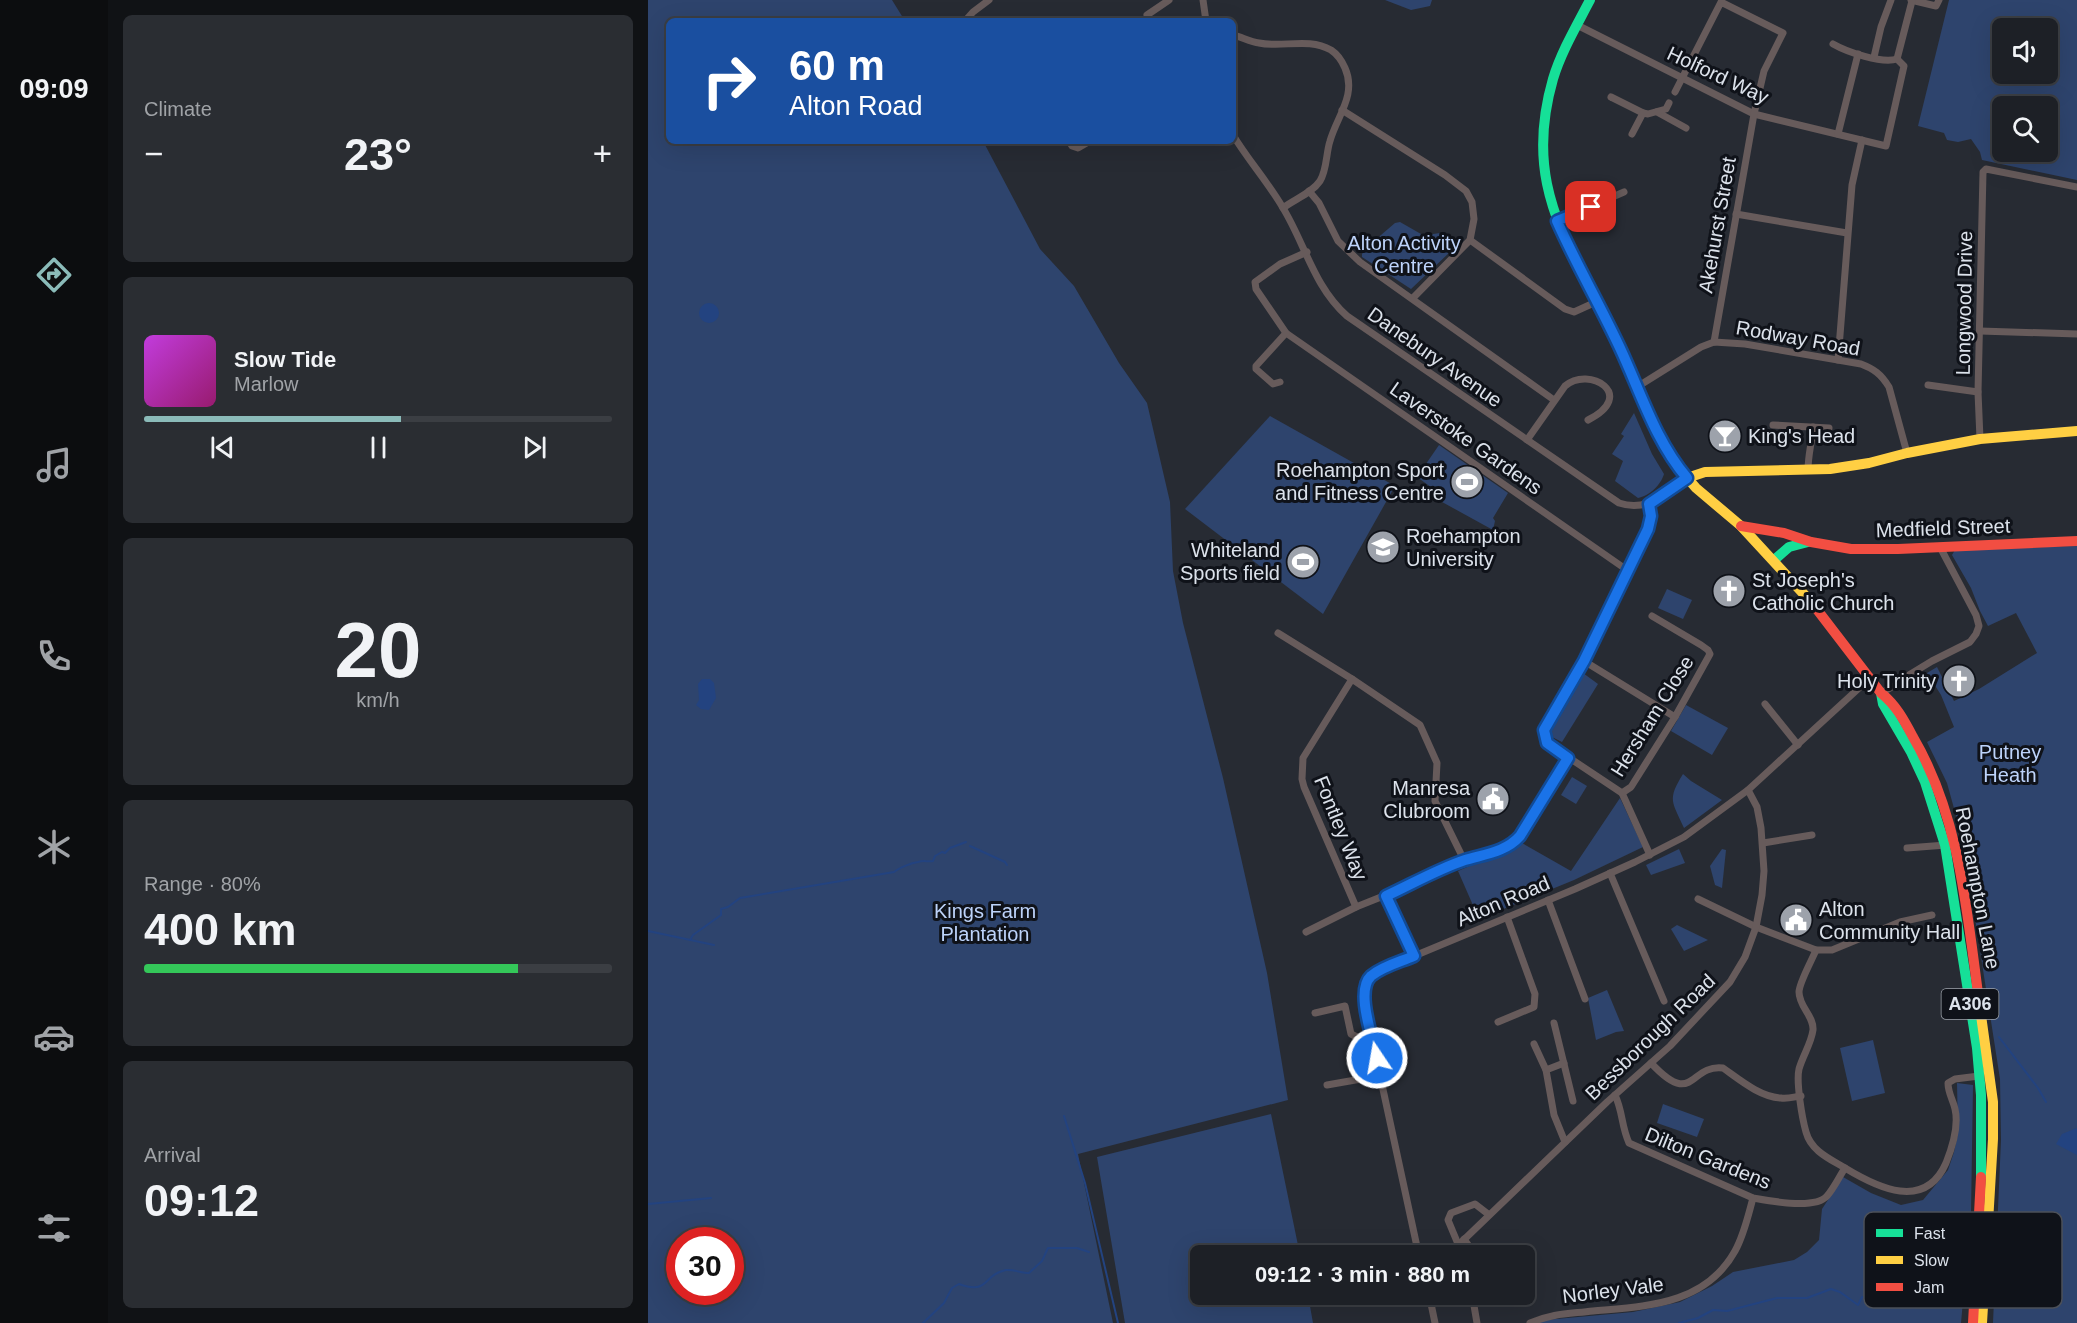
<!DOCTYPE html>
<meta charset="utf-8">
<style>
:root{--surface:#1d2026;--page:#2a2d32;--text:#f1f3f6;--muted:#a0a3a7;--line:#3b3e43;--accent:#8bbbb9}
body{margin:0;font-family:Helvetica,sans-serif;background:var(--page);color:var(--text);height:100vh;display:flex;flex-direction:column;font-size:22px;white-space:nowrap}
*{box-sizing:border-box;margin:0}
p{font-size:20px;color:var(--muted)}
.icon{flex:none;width:33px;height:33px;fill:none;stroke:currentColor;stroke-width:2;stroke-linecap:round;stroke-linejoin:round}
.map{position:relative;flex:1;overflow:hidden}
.panel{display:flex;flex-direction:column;gap:15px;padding:15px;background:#101215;width:540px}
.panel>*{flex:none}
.guide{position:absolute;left:18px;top:18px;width:570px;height:126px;border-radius:9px;box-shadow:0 6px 24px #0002,0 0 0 2px var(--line);background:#1a4fa0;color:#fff;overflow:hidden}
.tools{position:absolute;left:1344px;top:18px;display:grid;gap:12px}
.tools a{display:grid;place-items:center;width:66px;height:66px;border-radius:9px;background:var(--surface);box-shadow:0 6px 24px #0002,0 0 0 2px var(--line);font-size:30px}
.speed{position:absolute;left:18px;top:1227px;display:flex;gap:12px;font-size:30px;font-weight:700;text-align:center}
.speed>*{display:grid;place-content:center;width:78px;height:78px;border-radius:50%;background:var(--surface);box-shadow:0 6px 24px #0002,0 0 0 2px var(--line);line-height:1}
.speed .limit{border:9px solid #d22;background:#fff;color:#111}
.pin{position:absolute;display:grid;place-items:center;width:51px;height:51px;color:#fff;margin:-26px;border-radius:12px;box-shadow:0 3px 9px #0006}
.me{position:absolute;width:66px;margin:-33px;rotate:348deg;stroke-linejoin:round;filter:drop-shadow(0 0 4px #0008)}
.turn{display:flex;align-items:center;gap:21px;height:126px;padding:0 24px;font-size:27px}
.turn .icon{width:78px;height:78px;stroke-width:2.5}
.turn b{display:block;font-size:42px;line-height:51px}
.big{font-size:45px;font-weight:600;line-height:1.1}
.panel .card{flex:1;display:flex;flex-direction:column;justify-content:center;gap:9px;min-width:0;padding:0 21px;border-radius:9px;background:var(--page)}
.panel .dial{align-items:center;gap:0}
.dial b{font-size:78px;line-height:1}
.song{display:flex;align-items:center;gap:18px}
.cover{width:72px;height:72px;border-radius:9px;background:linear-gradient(135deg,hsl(290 70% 55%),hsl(320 70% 35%))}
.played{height:6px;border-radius:3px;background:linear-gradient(90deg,var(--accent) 55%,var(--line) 55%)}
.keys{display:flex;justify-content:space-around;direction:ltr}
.heat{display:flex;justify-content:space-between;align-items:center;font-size:33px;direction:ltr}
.charge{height:9px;border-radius:4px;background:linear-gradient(90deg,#34c759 80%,var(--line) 0)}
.trip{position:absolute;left:542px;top:1245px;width:345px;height:60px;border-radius:9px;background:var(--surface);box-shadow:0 6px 24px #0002,0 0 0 2px var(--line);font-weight:600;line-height:60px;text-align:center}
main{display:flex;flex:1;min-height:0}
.tab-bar{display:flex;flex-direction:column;width:108px;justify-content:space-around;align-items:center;background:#0c0d0f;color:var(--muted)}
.tab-bar .icon{width:42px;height:42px}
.tab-bar .selected{color:var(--accent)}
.tab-bar b{font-size:27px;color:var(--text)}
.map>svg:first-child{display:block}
.green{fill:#2e446d;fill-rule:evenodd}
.water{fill:#234380}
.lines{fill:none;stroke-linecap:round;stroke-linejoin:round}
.stream{stroke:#234380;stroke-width:2}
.street{stroke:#675b5b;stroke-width:7}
.fast{stroke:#16e098;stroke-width:10}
.slow{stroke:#ffcf43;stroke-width:10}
.jam{stroke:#f24e42;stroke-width:10}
.route-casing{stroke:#114b97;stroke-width:15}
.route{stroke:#1a73e8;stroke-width:10}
.labels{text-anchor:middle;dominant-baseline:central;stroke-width:6;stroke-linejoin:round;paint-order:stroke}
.shield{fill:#0f1219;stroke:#9ea4ac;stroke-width:1.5}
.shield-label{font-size:18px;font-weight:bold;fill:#dce2eb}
.street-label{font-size:20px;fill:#dce2eb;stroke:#0f1219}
.park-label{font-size:20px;fill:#bdd3fa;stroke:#0f1219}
.poi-label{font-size:20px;fill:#dce2eb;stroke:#0f1219;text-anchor:start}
.key{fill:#0f1219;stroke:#4c5058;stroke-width:1.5}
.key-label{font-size:16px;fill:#dce2eb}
</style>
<main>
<nav class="tab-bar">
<b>09:09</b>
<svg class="icon selected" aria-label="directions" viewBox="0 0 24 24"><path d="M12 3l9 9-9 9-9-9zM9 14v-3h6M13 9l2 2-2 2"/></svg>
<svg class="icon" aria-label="music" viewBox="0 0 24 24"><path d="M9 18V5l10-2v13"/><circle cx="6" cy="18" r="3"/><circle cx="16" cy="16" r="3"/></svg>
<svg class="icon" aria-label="phone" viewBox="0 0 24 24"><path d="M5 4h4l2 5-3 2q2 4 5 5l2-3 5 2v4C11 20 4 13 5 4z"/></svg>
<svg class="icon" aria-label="climate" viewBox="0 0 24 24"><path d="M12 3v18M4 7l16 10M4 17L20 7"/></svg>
<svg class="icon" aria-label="car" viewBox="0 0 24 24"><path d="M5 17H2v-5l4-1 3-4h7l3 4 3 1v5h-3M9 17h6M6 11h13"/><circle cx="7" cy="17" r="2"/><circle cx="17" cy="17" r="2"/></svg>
<svg class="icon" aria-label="filters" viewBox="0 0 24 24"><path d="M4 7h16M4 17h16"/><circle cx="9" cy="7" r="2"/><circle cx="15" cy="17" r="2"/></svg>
</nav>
<section class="panel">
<div class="card"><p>Climate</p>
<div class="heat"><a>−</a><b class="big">23°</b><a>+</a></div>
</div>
<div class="card">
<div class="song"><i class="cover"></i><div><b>Slow Tide</b><p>Marlow</p></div></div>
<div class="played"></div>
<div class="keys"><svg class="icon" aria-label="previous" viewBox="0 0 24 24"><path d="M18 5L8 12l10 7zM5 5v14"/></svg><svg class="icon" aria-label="pause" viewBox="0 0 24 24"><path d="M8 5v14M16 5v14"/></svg><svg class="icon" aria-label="next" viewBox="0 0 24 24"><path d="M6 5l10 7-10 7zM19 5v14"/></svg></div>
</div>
<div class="card dial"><b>20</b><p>km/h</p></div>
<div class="card"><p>Range · 80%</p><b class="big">400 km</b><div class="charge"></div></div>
<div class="card"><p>Arrival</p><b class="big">09:12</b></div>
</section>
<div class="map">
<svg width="1429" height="1323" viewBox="0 0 1429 1323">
<rect width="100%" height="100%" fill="#272b33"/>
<!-- green -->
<g class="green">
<path d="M 0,0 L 244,0 L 257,21 L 21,21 L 21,141 L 335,141 L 392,249 L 426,286 L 471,363 L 499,403 L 522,502 L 525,571 L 535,623 L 575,778 L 619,973 L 640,1100 L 430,1154 L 465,1323 L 0,1323 ZM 32,1240 L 82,1240 L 82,1292 L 32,1292 Z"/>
<polygon points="737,0 784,0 782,6 763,10"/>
<path d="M 1301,0 L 1429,0 L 1429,180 L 1334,160 L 1332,152 L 1323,139 L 1310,142 L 1299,140 L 1296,133 L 1270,126 ZM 1354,28 L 1400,28 L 1400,74 L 1354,74 ZM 1354,106 L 1400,106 L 1400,152 L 1354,152 Z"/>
<polygon points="752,222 780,238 785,234 792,233 799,243 802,252 763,289 714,257 714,254 719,247 747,223"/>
<path d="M 986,413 L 1004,454 L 1016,474 C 1013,485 1001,496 990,498 L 967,481 L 975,461 L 964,454 L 976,436 L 973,434 Z"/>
<polygon points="622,416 747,486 675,614 537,509"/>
<polygon points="791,445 860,493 845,518 847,521 845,530 785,497 787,490 769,477"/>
<polygon points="1429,546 1429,1323 1345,1323 1353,1140 1352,1079 1315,841 1299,783 1279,742 1306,727 1293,695 1279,673 1289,667 1306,701 1331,689 1389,653 1368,613 1340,626 1332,611 1323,588 1304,555 1307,550"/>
<polygon points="1019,589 1044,600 1035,619 1010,608"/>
<polygon points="935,673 950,684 914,742 900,735"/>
<polygon points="1038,705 1080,728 1064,755 1023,731"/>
<path d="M 1035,774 L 1043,781 L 1074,800 L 1036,828 C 1024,801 1019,800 1035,774 Z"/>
<polygon points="924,777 939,786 928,804 913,795"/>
<polygon points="972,798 995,847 926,880 831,919 810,871 874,843 923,871"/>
<polygon points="1031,849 1037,863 1003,875 998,865"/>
<polygon points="1074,849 1078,850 1074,888 1067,885 1062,866"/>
<polygon points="1029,925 1060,940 1036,951 1023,929"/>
<polygon points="959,990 976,1031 968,1032 948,1040 940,998"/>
<polygon points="1225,1040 1237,1093 1204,1101 1192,1048"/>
<polygon points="1309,1083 1325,1085 1323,1213 1313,1323 890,1323 897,1320 985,1312 1032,1302 1064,1286 1085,1272 1146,1260 1159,1252 1171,1240 1174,1209 1195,1177 1223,1193 1253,1205 1275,1200 1300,1170 1306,1152 1310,1133"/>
<polygon points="1015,1104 1056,1119 1049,1137 1009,1123"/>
<polygon points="623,1114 652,1255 552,1256 552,1294 660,1295 665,1323 477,1323 449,1157"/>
</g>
<!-- water -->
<g class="water">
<circle cx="61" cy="313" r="10"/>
<polygon points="54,679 62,679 66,683 68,698 61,710 53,709 48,705 51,700 50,684"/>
<polygon points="1429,1128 1429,1155 1408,1144 1414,1134"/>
</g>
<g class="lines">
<!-- stream -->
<g class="stream">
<polyline points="322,846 357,862 359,865"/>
<polyline points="0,931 66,945"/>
<path d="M 42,940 L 45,935 L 73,915 L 73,909 L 80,907 L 92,898 L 246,872 C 251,868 263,863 270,862 C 275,860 280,862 285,861 L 287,856 L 294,852 L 297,853 L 302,848 L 318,842"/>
<polyline points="1351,1037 1390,1088 1398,1102"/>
<polyline points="416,1116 437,1183 470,1323"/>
<polyline points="0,1204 63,1198"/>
<path d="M 275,1323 L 296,1303 L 304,1288 L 311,1284 C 342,1295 334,1275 358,1270 C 364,1269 374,1273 381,1273 L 394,1261 L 400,1248 L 429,1248 L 441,1252"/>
<path d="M 1031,1323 L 1050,1318 L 1065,1310 L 1079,1311 L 1129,1298 L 1159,1298 L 1183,1289 L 1192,1292 L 1210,1305 L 1214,1297 C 1233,1299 1236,1314 1260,1303 L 1265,1308 L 1289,1285"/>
</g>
<!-- street -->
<g class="street">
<polyline points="555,0 558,21"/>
<polyline points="1263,0 1288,6 1291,0"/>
<polyline points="317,21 325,12 341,0"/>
<polyline points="503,21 499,15 521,0"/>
<polyline points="929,25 1106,114 1238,146 1256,66 1249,59"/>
<path d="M 585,35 C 594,37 602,42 611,43 C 635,48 660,37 683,50 C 689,54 694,61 697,68 C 709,95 689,116 682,141 C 678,153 679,170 672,181 C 664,193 647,199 635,208"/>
<path d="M 1185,44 C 1199,52 1234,64 1249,59 L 1264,1"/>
<polyline points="1226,57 1233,27 1243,0"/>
<polyline points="1027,92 1073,2 1135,33 1116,71 1106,114 1066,342"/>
<polyline points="963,97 995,113"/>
<polyline points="694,110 797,175 818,191 824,202 826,219 822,240 765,298"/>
<polyline points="1009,112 1038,128"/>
<polyline points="984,134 995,113 1000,114 1018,109 1021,103"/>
<polyline points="1190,134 1210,54"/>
<path d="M 585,135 C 600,160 620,182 635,208 C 657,244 666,287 699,316 L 971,503 C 1001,513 1015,492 1039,478"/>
<polyline points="421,141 424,146 430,148 442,141"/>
<polyline points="661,191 671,203 690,241 712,262 906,400"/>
<polyline points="1088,214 1199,233"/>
<polyline points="909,221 976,192"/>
<polyline points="822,240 917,309 926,312 948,302"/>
<polyline points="659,252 632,264 607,282 608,289 638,333 979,570"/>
<polyline points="1332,331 1429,334"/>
<polyline points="1190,360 1204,185 1214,140"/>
<polyline points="632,382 625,384 608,369 608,366 638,333"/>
<polyline points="1280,385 1330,392"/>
<path d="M 989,387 L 1053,347 L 1066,342 L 1097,344 L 1213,364 C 1226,369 1233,374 1241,387 L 1259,453"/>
<polyline points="1125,425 1181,428"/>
<polyline points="1332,439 1330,392 1335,172 1338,169 1429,187"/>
<path d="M 879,440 L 917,386 C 941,365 990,395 940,420"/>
<path d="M 1160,470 C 1160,455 1164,442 1165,427"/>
<polyline points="1001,504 1003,516 1000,529 936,661 896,730 899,743 974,793 1002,855"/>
<polyline points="630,633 704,679"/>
<polyline points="936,661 1027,717"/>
<polyline points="1233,693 1257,680 1261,675 1284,661 1322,642 1328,634 1331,626 1328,615 1292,547"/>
<polyline points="1117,704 1150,745"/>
<polyline points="974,793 983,787 1027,717 1062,654 1060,650 1053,645 1004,616"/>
<polyline points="1115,843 1164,835"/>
<polyline points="1259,848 1298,845"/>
<polyline points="962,873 1016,1001"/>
<polyline points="1050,899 1108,927 1168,950 1184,950 1252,922 1284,915"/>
<polyline points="900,900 937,999"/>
<polyline points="708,907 656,787 654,779 655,758 704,679 772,725 789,763 787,801 816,860"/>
<polyline points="658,932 708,907 738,895"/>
<path d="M 1168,950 C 1164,960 1151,983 1151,992 C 1151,1007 1166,1016 1165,1030 C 1163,1044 1155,1055 1151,1069 C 1148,1082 1154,1118 1158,1132 C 1163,1151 1182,1159 1197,1168 C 1230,1188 1277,1211 1298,1163 C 1304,1148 1311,1126 1307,1109 C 1305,1100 1300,1093 1300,1083 L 1307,1079 L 1331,1076"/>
<polyline points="766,956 738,895 816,860 839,855 867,842 920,758"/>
<polyline points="667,1013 697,1006 703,1034 713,1039 708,1057 713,1079 679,1085"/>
<polyline points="850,1022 886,1007 887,994 859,917"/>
<polyline points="906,1023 925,1101"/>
<polyline points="886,1044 898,1070 906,1115 917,1142"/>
<path d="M 1003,1063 C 1046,1109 1041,1064 1075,1068 C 1092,1080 1112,1097 1133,1098 C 1139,1099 1146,1097 1153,1096"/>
<polyline points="898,1070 916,1063"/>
<path d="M 967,1095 C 975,1112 973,1125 981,1143 L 1105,1198 C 1122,1201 1167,1210 1179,1196 C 1186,1188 1191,1177 1197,1168"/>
<polyline points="816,1239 828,1256"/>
<polyline points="810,1244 800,1220 803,1213 827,1204 840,1214"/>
<path d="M 771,1256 L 717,1006 C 715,985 717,981 735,969 L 927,889 L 987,862 L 1036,837 L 1100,790 L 1223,677"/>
<polyline points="799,1256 959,1102 1022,1046 1082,982 1097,957 1108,927 1114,895 1116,871 1113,828 1109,807 1100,790"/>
<polyline points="781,1294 787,1323"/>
<polyline points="824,1294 829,1323"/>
<path d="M 882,1323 C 906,1313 920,1314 945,1311 C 999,1306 1057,1305 1087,1251 C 1096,1235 1100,1216 1105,1198"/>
</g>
<!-- fast -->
<g class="fast">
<path d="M 938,282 C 901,211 882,159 905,79 C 913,52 929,25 942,0"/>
<polyline points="1126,560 1141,547 1160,542"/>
<polyline points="1233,693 1235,704 1263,752 1277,782 1297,845 1329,1048 1333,1095 1333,1177"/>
</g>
<!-- slow -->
<g class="slow">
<polyline points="938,282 971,347 1006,427 1024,460 1048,488 1093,526 1164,603"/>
<polyline points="1039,478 1057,472 1182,469 1221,463 1259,453 1332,439 1429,431"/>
<polyline points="1332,1008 1345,1102 1345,1139 1334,1323"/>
</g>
<!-- jam -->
<g class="jam">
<polyline points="1093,526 1136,533 1163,542 1203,549 1250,549 1429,541"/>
<path d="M 1164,603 L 1233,693 C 1248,705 1256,720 1265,737 C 1313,819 1319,915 1332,1008"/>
<polyline points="1325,1323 1333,1177"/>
</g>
</g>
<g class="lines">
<defs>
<path id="route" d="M 729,1058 C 725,1038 707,991 723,976 C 735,966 752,962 766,956 L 738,896 C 764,884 790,869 817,860 C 837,854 858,852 872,836 L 920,758 L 899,743 L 896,730 L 936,661 L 1000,529 L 1003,516 L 1001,504 L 1039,478 C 1007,440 993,393 972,348 C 952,305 928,264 909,221 L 943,207"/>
</defs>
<!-- route casing -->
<use href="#route" class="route-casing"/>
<!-- route -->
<use href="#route" class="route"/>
</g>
<!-- icons -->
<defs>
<symbol id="bar-disc" viewBox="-11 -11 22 22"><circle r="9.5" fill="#9da2ab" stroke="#0f1219"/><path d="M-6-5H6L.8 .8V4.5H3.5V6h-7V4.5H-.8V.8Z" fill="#fff"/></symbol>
<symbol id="stadium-disc" viewBox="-11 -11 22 22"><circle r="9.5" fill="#9da2ab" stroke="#0f1219"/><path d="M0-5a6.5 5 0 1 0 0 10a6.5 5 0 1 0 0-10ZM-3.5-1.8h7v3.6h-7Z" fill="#fff"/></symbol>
<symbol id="university-disc" viewBox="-11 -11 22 22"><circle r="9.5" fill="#9da2ab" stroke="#0f1219"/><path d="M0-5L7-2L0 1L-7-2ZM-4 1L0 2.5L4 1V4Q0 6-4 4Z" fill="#fff"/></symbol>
<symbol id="church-disc" viewBox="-11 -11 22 22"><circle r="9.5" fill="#9da2ab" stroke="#0f1219"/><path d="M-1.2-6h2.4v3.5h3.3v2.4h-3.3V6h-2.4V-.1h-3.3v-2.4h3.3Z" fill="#fff"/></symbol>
<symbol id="civic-disc" viewBox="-11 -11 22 22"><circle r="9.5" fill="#9da2ab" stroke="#0f1219"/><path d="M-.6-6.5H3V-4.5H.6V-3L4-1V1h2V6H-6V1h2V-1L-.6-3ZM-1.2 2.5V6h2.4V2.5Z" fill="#fff"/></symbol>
</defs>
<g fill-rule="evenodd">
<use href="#bar-disc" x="1058" y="417" width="38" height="38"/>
<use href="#stadium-disc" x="800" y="463" width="38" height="38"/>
<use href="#university-disc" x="716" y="528" width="38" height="38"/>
<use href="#stadium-disc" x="636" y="543" width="38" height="38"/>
<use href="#church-disc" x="1062" y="572" width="38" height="38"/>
<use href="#church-disc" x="1292" y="662" width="38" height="38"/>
<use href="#civic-disc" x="826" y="780" width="38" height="38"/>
<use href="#civic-disc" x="1129" y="901" width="38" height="38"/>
</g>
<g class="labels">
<!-- shield labels -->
<rect class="shield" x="1293.5" y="989" width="57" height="30" rx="4.5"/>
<g class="shield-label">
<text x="1322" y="1004">A306</text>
</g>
<!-- street labels -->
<g class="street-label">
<text transform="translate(1070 75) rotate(25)">Holford Way</text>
<text transform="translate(1069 225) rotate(-80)">Akehurst Street</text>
<text transform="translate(1316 303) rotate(-89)">Longwood Drive</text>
<text transform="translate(1150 338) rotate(10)">Rodway Road</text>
<text transform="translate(787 357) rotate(35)">Danebury Avenue</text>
<text transform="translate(818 438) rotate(35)">Laverstoke Gardens</text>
<text transform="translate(1295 528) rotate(-2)">Medfield Street</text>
<text transform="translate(1004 716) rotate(-58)">Hersham Close</text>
<text transform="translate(693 828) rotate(68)">Fontley Way</text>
<text transform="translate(1330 888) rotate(79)">Roehampton Lane</text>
<text transform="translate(855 901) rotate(-23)">Alton Road</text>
<text transform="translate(1002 1037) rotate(-44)">Bessborough Road</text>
<text transform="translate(1060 1158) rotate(22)">Dilton Gardens</text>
<text transform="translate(965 1290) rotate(-7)">Norley Vale</text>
</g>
<!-- park labels -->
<g class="park-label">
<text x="756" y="243">Alton Activity<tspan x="756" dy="23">Centre</tspan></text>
<text x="1362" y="752">Putney<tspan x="1362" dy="23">Heath</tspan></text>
<text x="337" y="911">Kings Farm<tspan x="337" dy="23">Plantation</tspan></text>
</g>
<!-- poi labels -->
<g class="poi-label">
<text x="1100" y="436">King's Head</text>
<text x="796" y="470" text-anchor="end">Roehampton Sport<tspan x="796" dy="23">and Fitness Centre</tspan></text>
<text x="758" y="536">Roehampton<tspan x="758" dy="23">University</tspan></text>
<text x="632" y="550" text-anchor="end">Whiteland<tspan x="632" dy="23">Sports field</tspan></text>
<text x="1104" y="580">St Joseph's<tspan x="1104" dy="23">Catholic Church</tspan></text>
<text x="1288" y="681" text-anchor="end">Holy Trinity</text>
<text x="822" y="788" text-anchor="end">Manresa<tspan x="822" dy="23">Clubroom</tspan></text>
<text x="1171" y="909">Alton<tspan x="1171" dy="23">Community Hall</tspan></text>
</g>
</g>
<!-- legend -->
<rect x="1216" y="1212" width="198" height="96" rx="9" class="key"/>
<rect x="1228" y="1229" width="27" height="8" fill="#16e098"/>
<rect x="1228" y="1256" width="27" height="8" fill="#ffcf43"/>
<rect x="1228" y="1283" width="27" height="8" fill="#f24e42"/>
<g class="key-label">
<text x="1266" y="1239">Fast</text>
<text x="1266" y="1266">Slow</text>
<text x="1266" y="1293">Jam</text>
</g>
</svg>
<div class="tools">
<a><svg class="icon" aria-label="sound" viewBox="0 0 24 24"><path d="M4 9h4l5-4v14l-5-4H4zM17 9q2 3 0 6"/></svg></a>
<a><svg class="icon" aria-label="search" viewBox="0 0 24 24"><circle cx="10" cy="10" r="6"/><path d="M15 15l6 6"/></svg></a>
</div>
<div class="speed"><div class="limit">30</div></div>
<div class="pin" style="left:943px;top:207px;background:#d93025"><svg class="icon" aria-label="arrive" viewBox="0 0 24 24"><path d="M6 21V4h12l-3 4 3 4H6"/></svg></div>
<svg class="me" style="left:729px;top:1058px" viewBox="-20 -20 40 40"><circle r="17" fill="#1a73e8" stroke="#fff" stroke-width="3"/><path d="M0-11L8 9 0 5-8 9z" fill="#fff"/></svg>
<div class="trip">09:12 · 3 min · 880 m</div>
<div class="guide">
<div class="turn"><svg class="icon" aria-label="right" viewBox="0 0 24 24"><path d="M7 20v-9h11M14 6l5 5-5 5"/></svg><div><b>60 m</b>Alton Road</div></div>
</div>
</div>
</main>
